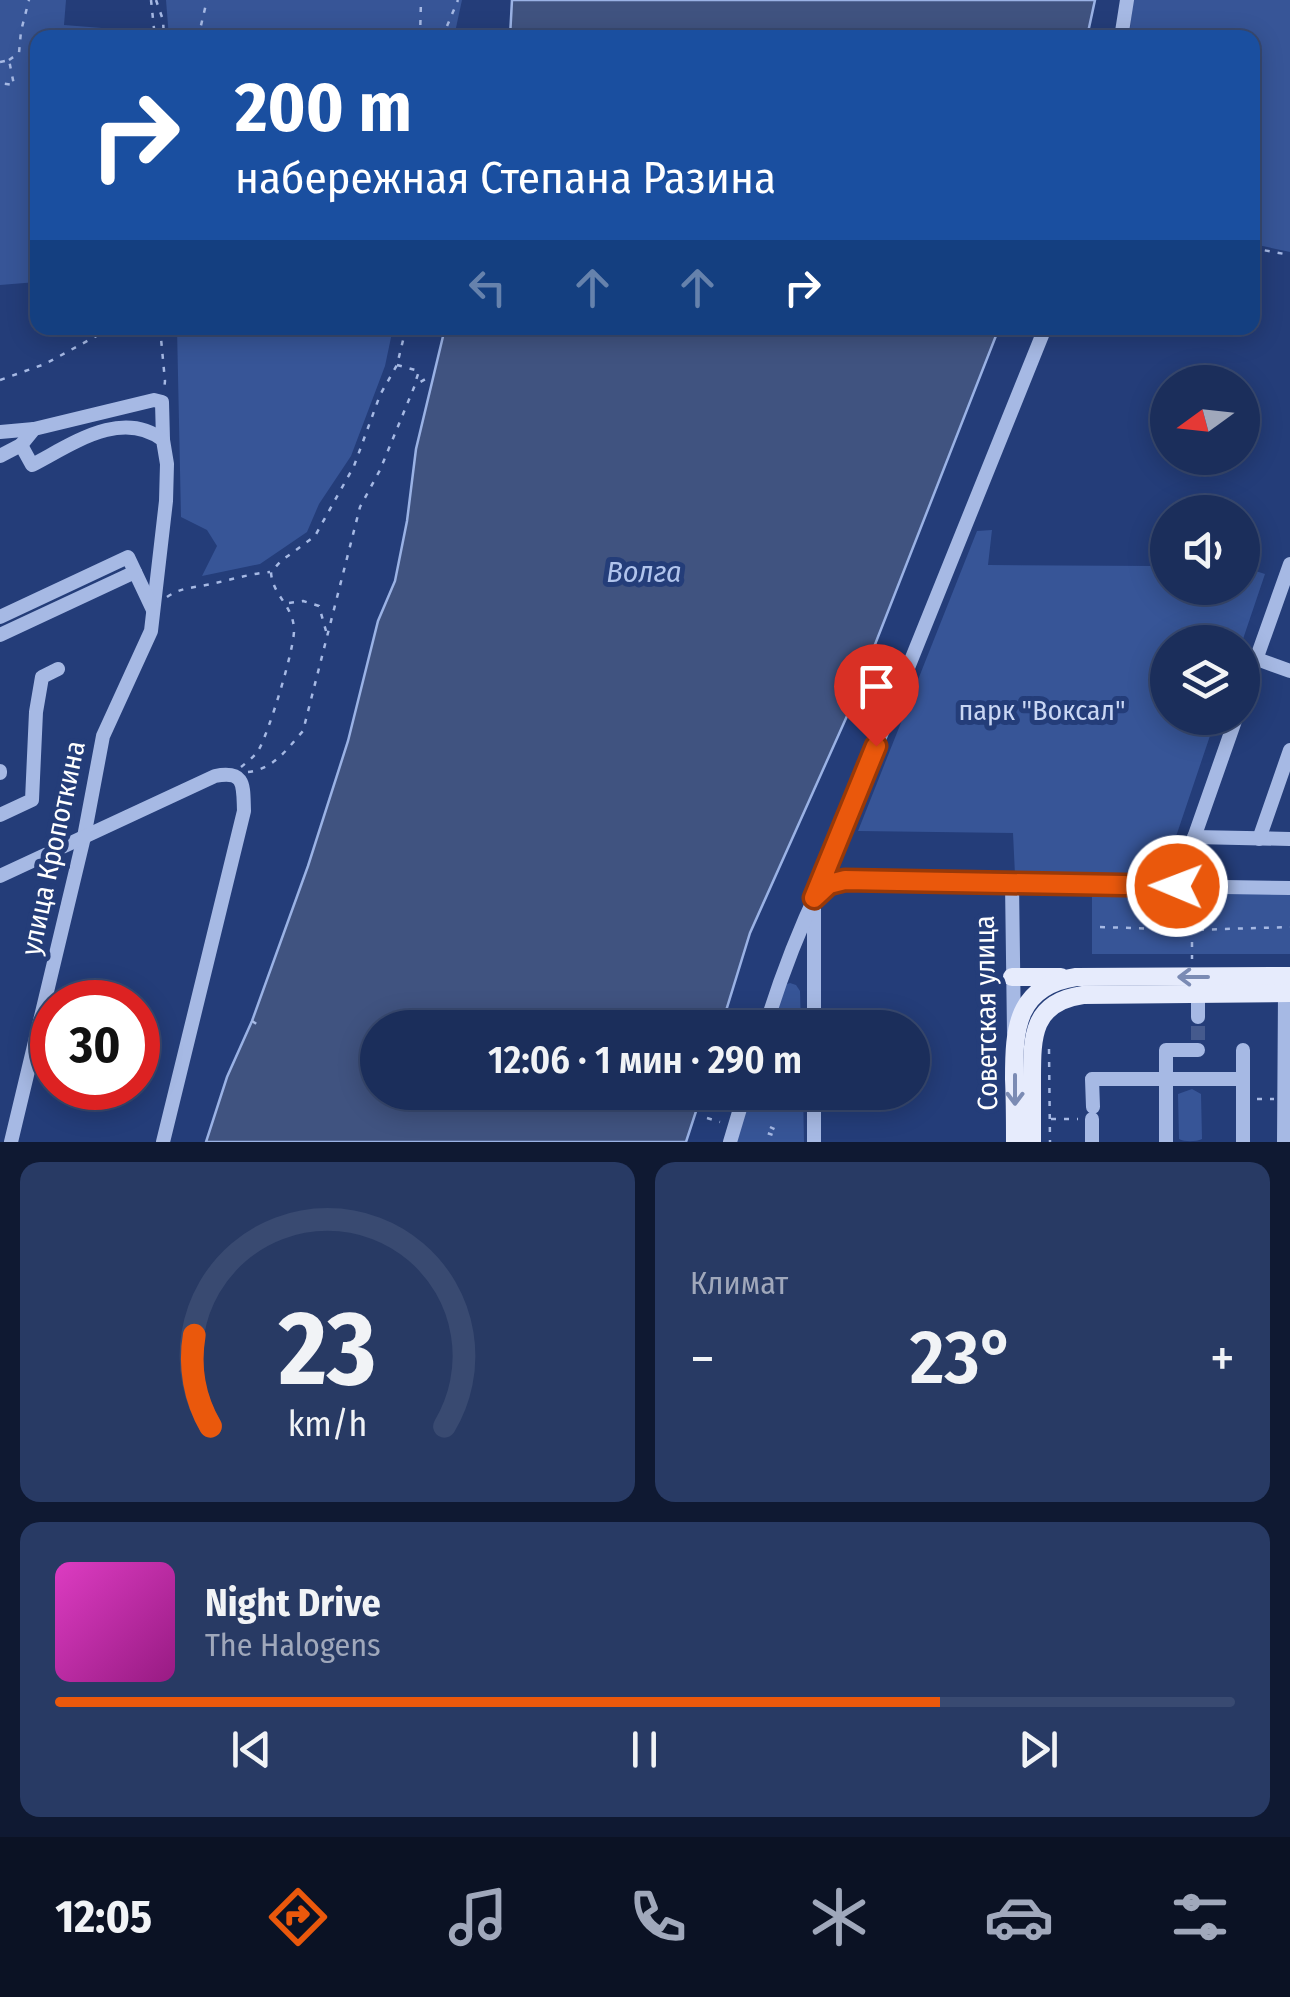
<!DOCTYPE html>
<html lang="ru">
<meta charset="utf-8">
<style>
:root{--surface:#1b2e5b;--page:#283a64;--text:#f1f3f6;--muted:#a0a8bb;--line:#394a71;--accent:#ea580c}
body{margin:0;font-family:"Fira Sans Condensed",sans-serif;background:var(--page);color:var(--text);height:100vh;display:flex;flex-direction:column;font-size:38px;white-space:nowrap}
*{box-sizing:border-box;margin:0}
p{font-size:32px;color:var(--muted)}
.icon{flex:none;width:55px;height:55px;fill:none;stroke:currentColor;stroke-width:2;stroke-linecap:round;stroke-linejoin:round}
.map{position:relative;height:1142px;overflow:hidden}
.drawer{display:flex;flex-direction:column;gap:20px;padding:20px;background:#0f1932;flex:1}
.drawer>*{flex:none}
.top-card{position:absolute;left:30px;top:30px;width:1230px;height:305px;border-radius:20px;box-shadow:0 5px 25px #0003,0 0 0 2px var(--line);background:#1a4fa0;color:#fff;overflow:hidden}
.needle{width:65px;rotate:255deg}
.fabs{position:absolute;left:1150px;top:365px;display:grid;gap:20px}
.fabs a{display:grid;place-items:center;width:110px;height:110px;border-radius:50%;background:var(--surface);box-shadow:0 5px 25px #0003,0 0 0 2px var(--line);font-size:50px}
.speed{position:absolute;left:30px;top:980px;display:flex;gap:20px;font-size:50px;font-weight:700;text-align:center}
.speed>*{display:grid;place-content:center;width:130px;height:130px;border-radius:50%;background:var(--surface);box-shadow:0 5px 25px #0003,0 0 0 2px var(--line);line-height:1}
.speed .limit{border:15px solid #d22;background:#fff;color:#111}
.pin{position:absolute;display:grid;place-items:center;width:85px;height:85px;color:#fff;margin:-102px -42px;border-radius:50% 50% 50% 0;rotate:-45deg;box-shadow:0 0 10px #0007}
.pin .icon{rotate:45deg}
.me{position:absolute;width:110px;margin:-55px;rotate:271deg;stroke-linejoin:round;filter:drop-shadow(0 0 8px #0008)}
.turn{display:flex;align-items:center;gap:35px;height:210px;padding:0 40px;font-size:45px}
.turn .icon{width:130px;height:130px;stroke-width:2.5}
.turn b{display:block;font-size:70px;line-height:85px}
.lanes{display:flex;align-items:center;height:95px;padding:0 40px;background:#0003;justify-content:center;gap:50px;direction:ltr}
.lanes .off{opacity:.35}
.big{font-size:75px;font-weight:600;line-height:1.1}
.drawer .card{flex:1;display:flex;flex-direction:column;justify-content:center;gap:15px;min-width:0;padding:0 35px;border-radius:20px;background:var(--page)}
.drawer .dial{align-items:center;gap:0}
.dial svg{height:260px;overflow:visible;fill:none;stroke:var(--line);stroke-width:7;stroke-linecap:round;text-anchor:middle}
.dial text{fill:var(--text);stroke:none}
.song{display:flex;align-items:center;gap:30px}
.cover{width:120px;height:120px;border-radius:15px;background:linear-gradient(135deg,hsl(310 70% 55%),hsl(310 70% 35%))}
.played{height:10px;border-radius:5px;background:linear-gradient(90deg,var(--accent) 75%,var(--line) 75%)}
.keys{display:flex;justify-content:space-around;direction:ltr}
.heat{display:flex;justify-content:space-between;align-items:center;font-size:55px;direction:ltr}
.drawer .tiles{flex:1;display:grid;gap:20px;grid-template-columns:1fr 1fr}
.card:last-child{grid-column:span 2}
.trip{position:absolute;left:360px;top:1010px;width:570px;height:100px;border-radius:50px;background:var(--surface);box-shadow:0 5px 25px #0003,0 0 0 2px var(--line);font-weight:600;line-height:100px;text-align:center}
.tabs{display:flex;height:160px;justify-content:space-around;align-items:center;background:#0b1224;color:var(--muted)}
.tabs .icon{width:70px;height:70px}
.tabs .on{color:var(--accent)}
.tabs b{font-size:45px;color:var(--text)}
.map>svg:first-child{display:block}
.green{fill:#375597}
.water{fill:#405380;stroke:#9ab2e5;stroke-width:2.5}
.lines{fill:none;stroke-linecap:round;stroke-linejoin:round}
.minor-tunnel{stroke:#455a8d;stroke-width:14;stroke-dasharray:14 7;stroke-linecap:butt}
.path{stroke:#a6b9e4;stroke-width:2.5;stroke-dasharray:5 8;stroke-linecap:butt}
.minor{stroke:#a6b9e4;stroke-width:14}
.major{stroke:#e6ebfc;stroke-width:18}
.oneway{stroke:#7b8bb4}
.route-casing{stroke:#983908;stroke-width:25}
.route{stroke:#ea580c;stroke-width:18}
.labels{text-anchor:middle;dominant-baseline:central;stroke-width:10;stroke-linejoin:round;paint-order:stroke}
.park-label{font-size:28px;fill:#c9d6f3;stroke:#243d79}
.street-label{font-size:28px;fill:#fff;stroke:#243d79}
.water-label{font-size:30px;font-style:italic;fill:#b1c4ec;stroke:#243d79}
</style>
<div class="map">
<svg width="1290" height="1142" viewBox="0 0 1290 1142">
<rect width="100%" height="100%" fill="#243d79"/>
<!-- green -->
<g class="green">
<polygon points="0,0 66,0 64,25 140,31 141,37 38,38 37,282 0,285"/>
<polygon points="166,0 462,0 454,37 169,38"/>
<polygon points="1133,0 1290,0 1290,252 1253,244 1252,38 1129,38"/>
<polygon points="177,328 393,328 385,366 351,456 319,504 307,532 260,564 202,576 217,546 207,530 181,517"/>
<polygon points="992,530 988,565 1156,566 1157,531 1167,531 1168,588 1242,588 1243,567 1265,574 1242,642 1168,642 1168,718 1216,718 1162,878 1015,875 1013,833 858,831 977,531"/>
<polygon points="1092,893 1290,894 1290,954 1092,954"/>
<polygon points="790,983 796,985 800,991 801,1027 770,1028 784,985"/>
<path d="M 1192,1089 L 1201,1094 L 1202,1139 C 1196,1142 1184,1142 1179,1139 L 1178,1094 Z"/>
<polygon points="751,1093 803,1093 804,1142 736,1142"/>
</g>
<!-- water -->
<g class="water">
<polygon points="512,0 1095,0 1087,37 510,37"/>
<polygon points="445,328 999,328 847,716 750,933 721,1027 378,1028 378,1092 702,1093 686,1142 206,1142 227,1077 252,1021 308,866 348,741 378,621 395,581 407,521 416,449"/>
</g>
<g class="lines">
<!-- minor-tunnel -->
<polyline class="minor-tunnel" points="1198,1040 1198,1017"/>
<!-- path -->
<g class="path">
<polyline points="151,0 155,38"/>
<polyline points="156,0 163,20 164,38"/>
<polyline points="198,38 207,0"/>
<polyline points="420,38 421,0"/>
<polyline points="442,38 458,0"/>
<polyline points="9,60 19,53 21,31 29,0"/>
<polyline points="0,62 9,60 14,85 0,83"/>
<polyline points="1252,248 1290,255"/>
<polyline points="160,328 165,381 164,391"/>
<polyline points="397,365 419,371 415,383"/>
<polyline points="0,380 45,364 111,328"/>
<path d="M 167,597 C 180,588 191,588 206,585 C 227,581 247,574 270,572"/>
<polyline points="289,603 303,601 319,606 326,631"/>
<path d="M 241,767 C 247,762 254,757 258,751 C 268,735 295,648 294,629 C 293,605 272,595 271,572 L 281,561 L 315,536 L 354,466 L 380,395 L 397,365 L 406,328"/>
<path d="M 248,772 C 274,769 287,749 303,731 L 360,507 L 380,470 L 415,385 L 429,377"/>
<polyline points="1194,898 1192,930 1290,927"/>
<polyline points="1100,927 1192,930 1192,959"/>
<polyline points="252,1021 258,1025"/>
<polyline points="1049,1049 1050,1142"/>
<polyline points="1257,1099 1274,1099"/>
<polyline points="707,1118 720,1122"/>
<polyline points="1051,1119 1078,1119"/>
<polygon points="770,1127 776,1130 773,1135 767,1133"/>
</g>
<!-- minor -->
<g class="minor">
<polyline points="1121,38 1127,0"/>
<polyline points="0,432 34,429"/>
<polyline points="21,445 34,429 154,400 162,402 163,440"/>
<path d="M 0,456 L 21,445 L 32,465 C 71,445 121,408 163,440 L 167,464 L 166,501 L 151,631 L 103,736 L 84,837 L 11,1142"/>
<polyline points="0,617 128,557 153,610"/>
<polyline points="0,635 135,572"/>
<polyline points="1257,659 1290,671"/>
<polyline points="1242,699 1290,564"/>
<polyline points="0,771 0,773"/>
<polyline points="0,815 32,800 36,712 42,677 58,669"/>
<polyline points="1194,837 1290,839"/>
<polyline points="1259,839 1290,750"/>
<path d="M 0,876 L 215,776 C 246,770 243,786 244,811 L 163,1142"/>
<polyline points="1012,883 1014,1033"/>
<polyline points="1177,886 1236,718"/>
<polyline points="818,894 829,885 845,881 1290,888"/>
<polyline points="814,904 814,1028"/>
<polyline points="1198,994 1198,1017"/>
<path d="M 765,1028 C 780,979 798,932 820,886 L 1045,328"/>
<polyline points="814,1092 814,1142"/>
<polyline points="1093,1107 1092,1079 1243,1079"/>
<polyline points="730,1142 745,1092"/>
<polyline points="1092,1142 1092,1119"/>
<polyline points="1166,1142 1166,1050 1198,1050"/>
<polyline points="1243,1142 1243,1050"/>
<polyline points="1284,1142 1285,993"/>
</g>
<!-- major -->
<g class="major">
<polyline points="1012,977 1061,977"/>
<path d="M 1015,1142 C 1015,1121 1015,1100 1014,1079 C 1014,1029 1016,986 1076,977 L 1290,976"/>
<path d="M 1032,1142 C 1032,1121 1032,1100 1032,1078 C 1032,1037 1032,1002 1083,995 L 1290,993"/>
</g>
</g>
<!-- one-way arrows -->
<defs><path id="oneway-shaft" d="M-6 0H5M1.5-3L5.5 0L1.5 3" fill="none" stroke-width="1.6" stroke-linecap="round" stroke-linejoin="round" transform="scale(2.5)"/></defs>
<g class="oneway">
<use href="#oneway-shaft" transform="translate(1193 977) rotate(180)"/>
<use href="#oneway-shaft" transform="translate(1015 1090) rotate(90)"/>
</g>
<g class="lines">
<defs>
<polyline id="route" points="876,746 814,898 829,884 845,880 1177,886"/>
</defs>
<!-- route casing -->
<use href="#route" class="route-casing"/>
<!-- route -->
<use href="#route" class="route"/>
</g>
<g class="labels">
<!-- park labels -->
<g class="park-label">
<text x="1042" y="710">парк "Воксал"</text>
</g>
<!-- street labels -->
<g class="street-label">
<text transform="translate(53 848) rotate(-78)">улица Кропоткина</text>
<text transform="translate(986 1013) rotate(-91)">Советская улица</text>
</g>
<!-- water labels -->
<g class="water-label">
<text x="644" y="572">Волга</text>
</g>
</g>
</svg>
<div class="fabs">
<a><svg class="needle" viewBox="-14 -14 28 28"><path d="M0-13l5 13h-10z" fill="#e53935"/><path d="M0 13l5-13h-10z" fill="#a0a8bb"/></svg></a>
<a><svg class="icon" aria-label="sound" viewBox="0 0 24 24"><path d="M4 9h4l5-4v14l-5-4H4zM17 9q2 3 0 6"/></svg></a>
<a><svg class="icon" aria-label="layers" viewBox="0 0 24 24"><path d="M12 4l9 5-9 5-9-5zM3 14l9 5 9-5"/></svg></a>
</div>
<div class="speed"><div class="limit">30</div></div>
<div class="pin" style="left:876px;top:746px;background:#d93025"><svg class="icon" aria-label="arrive" viewBox="0 0 24 24"><path d="M6 21V4h12l-3 4 3 4H6"/></svg></div>
<svg class="me" style="left:1177px;top:886px" viewBox="-20 -20 40 40"><circle r="17" fill="#ea580c" stroke="#fff" stroke-width="3"/><path d="M0-11L8 9 0 5-8 9z" fill="#fff"/></svg>
<div class="trip">12:06 · 1 мин · 290 m</div>
<div class="top-card">
<div class="turn"><svg class="icon" aria-label="right" viewBox="0 0 24 24"><path d="M7 20v-9h11M14 6l5 5-5 5"/></svg><div><b>200 m</b>набережная Степана Разина</div></div>
<div class="lanes"><svg class="icon off" aria-label="left" viewBox="0 0 24 24"><path d="M17 20v-9H6M10 6l-5 5 5 5"/></svg><svg class="icon off" aria-label="ahead" viewBox="0 0 24 24"><path d="M12 20V5M6 11l6-6 6 6"/></svg><svg class="icon off" aria-label="ahead" viewBox="0 0 24 24"><path d="M12 20V5M6 11l6-6 6 6"/></svg><svg class="icon" aria-label="right" viewBox="0 0 24 24"><path d="M7 20v-9h11M14 6l5 5-5 5"/></svg></div>
</div>
</div>
<section class="drawer">
<div class="tiles">
<div class="card dial"><svg viewBox="0 0 100 80">
<path d="M14 69A42 42 0 1 1 86 69"/>
<path d="M14 69A42 42 0 0 1 9 41" stroke="#ea580c"/>
<text x="50" y="56" font-size="32" font-weight="700">23</text>
<text x="50" y="72" font-size="11">km/h</text>
</svg></div>
<div class="card"><p>Климат</p>
<div class="heat"><a>−</a><b class="big">23°</b><a>+</a></div>
</div>
<div class="card">
<div class="song"><i class="cover"></i><div><b>Night Drive</b><p>The Halogens</p></div></div>
<div class="played"></div>
<div class="keys"><svg class="icon" aria-label="previous" viewBox="0 0 24 24"><path d="M18 5L8 12l10 7zM5 5v14"/></svg><svg class="icon" aria-label="pause" viewBox="0 0 24 24"><path d="M8 5v14M16 5v14"/></svg><svg class="icon" aria-label="next" viewBox="0 0 24 24"><path d="M6 5l10 7-10 7zM19 5v14"/></svg></div>
</div>
</div>
</section>
<nav class="tabs">
<b>12:05</b>
<svg class="icon on" aria-label="directions" viewBox="0 0 24 24"><path d="M12 3l9 9-9 9-9-9zM9 14v-3h6M13 9l2 2-2 2"/></svg>
<svg class="icon" aria-label="music" viewBox="0 0 24 24"><path d="M9 18V5l10-2v13"/><circle cx="6" cy="18" r="3"/><circle cx="16" cy="16" r="3"/></svg>
<svg class="icon" aria-label="phone" viewBox="0 0 24 24"><path d="M5 4h4l2 5-3 2q2 4 5 5l2-3 5 2v4C11 20 4 13 5 4z"/></svg>
<svg class="icon" aria-label="climate" viewBox="0 0 24 24"><path d="M12 3v18M4 7l16 10M4 17L20 7"/></svg>
<svg class="icon" aria-label="car" viewBox="0 0 24 24"><path d="M5 17H2v-5l4-1 3-4h7l3 4 3 1v5h-3M9 17h6M6 11h13"/><circle cx="7" cy="17" r="2"/><circle cx="17" cy="17" r="2"/></svg>
<svg class="icon" aria-label="filters" viewBox="0 0 24 24"><path d="M4 7h16M4 17h16"/><circle cx="9" cy="7" r="2"/><circle cx="15" cy="17" r="2"/></svg>
</nav>
